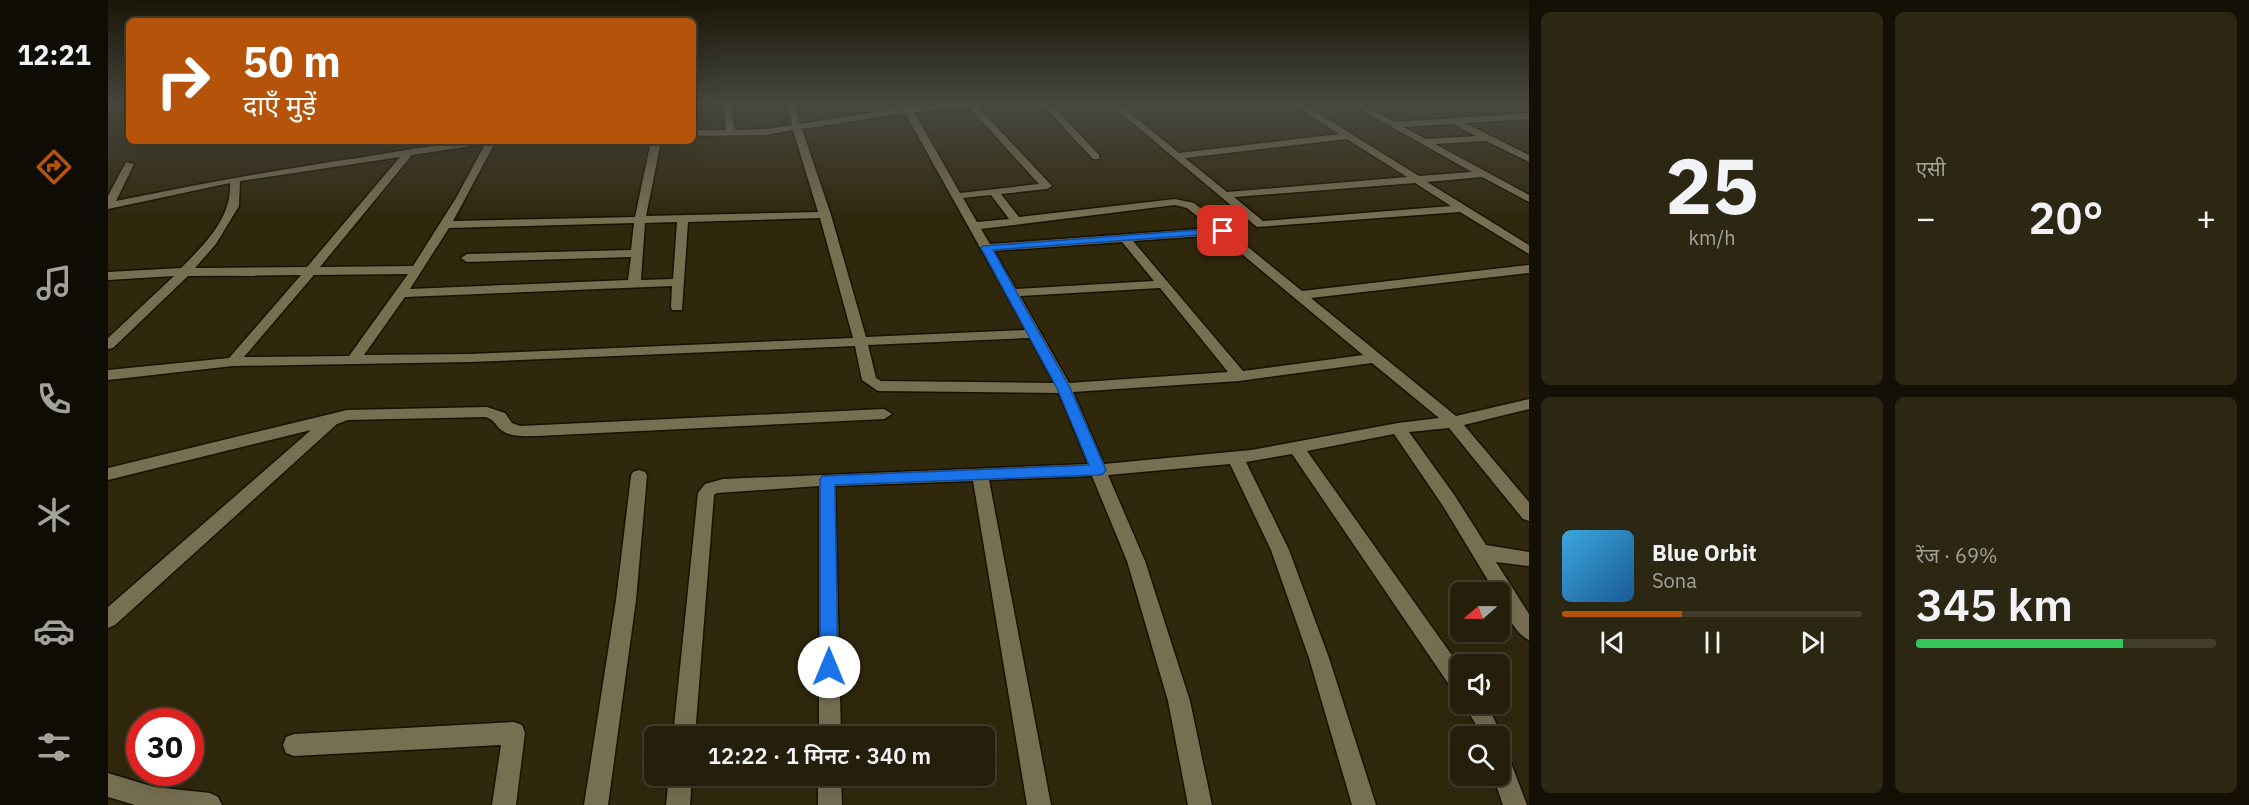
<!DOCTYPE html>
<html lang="hi">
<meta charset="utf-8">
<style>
:root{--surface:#241e0a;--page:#2c2713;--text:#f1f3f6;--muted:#a3a29c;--line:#413c2b;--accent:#b45309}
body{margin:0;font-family:"IBM Plex Sans","Noto Sans Devanagari",sans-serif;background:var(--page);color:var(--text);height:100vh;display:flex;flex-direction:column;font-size:22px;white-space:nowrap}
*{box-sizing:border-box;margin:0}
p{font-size:20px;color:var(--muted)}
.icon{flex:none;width:33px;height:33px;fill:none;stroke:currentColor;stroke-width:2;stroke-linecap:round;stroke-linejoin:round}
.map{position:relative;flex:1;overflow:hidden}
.panel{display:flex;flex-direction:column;gap:12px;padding:12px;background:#141006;width:720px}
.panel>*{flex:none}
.banner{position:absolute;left:18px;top:18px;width:570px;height:126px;border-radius:9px;box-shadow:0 6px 24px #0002,0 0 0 2px var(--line);background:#b45309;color:#fff;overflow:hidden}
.needle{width:39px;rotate:250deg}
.buttons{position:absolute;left:1342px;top:582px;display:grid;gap:12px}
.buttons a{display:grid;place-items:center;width:60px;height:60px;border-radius:9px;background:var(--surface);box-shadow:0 6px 24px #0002,0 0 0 2px var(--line);font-size:30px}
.speed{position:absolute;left:18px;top:708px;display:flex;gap:12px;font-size:30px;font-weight:700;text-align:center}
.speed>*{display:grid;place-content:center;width:78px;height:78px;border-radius:50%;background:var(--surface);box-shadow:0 6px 24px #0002,0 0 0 2px var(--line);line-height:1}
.speed .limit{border:9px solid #d22;background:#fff;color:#111}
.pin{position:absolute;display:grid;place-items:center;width:51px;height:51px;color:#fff;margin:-26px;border-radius:12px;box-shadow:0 3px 9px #0006}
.me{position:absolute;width:66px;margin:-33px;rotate:0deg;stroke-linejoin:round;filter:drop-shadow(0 0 4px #0008)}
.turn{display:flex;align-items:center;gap:21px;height:126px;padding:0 18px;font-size:27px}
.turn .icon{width:78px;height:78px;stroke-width:2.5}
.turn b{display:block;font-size:42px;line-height:51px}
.big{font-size:45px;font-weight:600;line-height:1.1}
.panel .tile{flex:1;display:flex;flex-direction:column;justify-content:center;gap:9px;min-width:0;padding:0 21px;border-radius:9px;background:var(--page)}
.panel .dial{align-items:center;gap:0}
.dial b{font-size:78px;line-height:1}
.song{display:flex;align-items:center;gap:18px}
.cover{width:72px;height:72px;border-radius:9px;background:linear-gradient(135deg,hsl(200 70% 55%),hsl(210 70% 35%))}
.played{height:6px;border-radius:3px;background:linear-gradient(90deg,var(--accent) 40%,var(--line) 40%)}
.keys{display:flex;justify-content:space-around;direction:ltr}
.heat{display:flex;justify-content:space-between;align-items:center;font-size:33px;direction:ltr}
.charge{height:9px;border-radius:4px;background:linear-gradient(90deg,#34c759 69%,var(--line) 0)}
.panel .tiles{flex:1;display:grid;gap:12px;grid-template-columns:repeat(2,1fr)}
.trip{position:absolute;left:536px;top:726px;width:351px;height:60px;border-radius:9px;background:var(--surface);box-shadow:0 6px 24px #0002,0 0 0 2px var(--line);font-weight:600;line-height:60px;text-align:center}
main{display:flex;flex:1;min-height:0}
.menu{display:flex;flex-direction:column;width:108px;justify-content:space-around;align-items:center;background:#0e0c04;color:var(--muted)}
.menu .icon{width:42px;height:42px}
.menu .selected{color:var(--accent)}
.menu b{font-size:27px;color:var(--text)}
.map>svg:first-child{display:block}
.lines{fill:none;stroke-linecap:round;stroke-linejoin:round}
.minor-casing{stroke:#181000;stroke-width:3}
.minor{fill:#776f52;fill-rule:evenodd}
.route{fill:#1a73e8;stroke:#114b97;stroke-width:1.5}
</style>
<main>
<nav class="menu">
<b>12:21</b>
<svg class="icon selected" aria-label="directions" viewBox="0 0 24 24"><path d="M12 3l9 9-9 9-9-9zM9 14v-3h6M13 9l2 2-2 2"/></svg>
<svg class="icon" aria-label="music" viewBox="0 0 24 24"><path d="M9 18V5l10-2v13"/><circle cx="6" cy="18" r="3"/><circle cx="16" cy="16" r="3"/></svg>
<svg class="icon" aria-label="phone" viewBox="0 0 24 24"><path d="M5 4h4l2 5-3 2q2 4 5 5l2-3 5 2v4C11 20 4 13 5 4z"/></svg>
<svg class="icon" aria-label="climate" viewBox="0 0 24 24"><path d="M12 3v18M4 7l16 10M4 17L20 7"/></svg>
<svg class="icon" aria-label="car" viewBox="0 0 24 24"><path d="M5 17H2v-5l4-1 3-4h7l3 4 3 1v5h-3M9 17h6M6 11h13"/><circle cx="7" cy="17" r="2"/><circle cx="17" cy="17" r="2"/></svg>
<svg class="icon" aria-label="filters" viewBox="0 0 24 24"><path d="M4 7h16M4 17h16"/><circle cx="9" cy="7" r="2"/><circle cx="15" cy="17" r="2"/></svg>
</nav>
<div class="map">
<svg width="1421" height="805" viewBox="0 0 1421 805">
<rect width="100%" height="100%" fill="#30280d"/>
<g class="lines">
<defs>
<g id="minor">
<path d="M 615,104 L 623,104 L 627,130 L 658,129 L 684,125 L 678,104 L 686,104 L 692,124 L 800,107 L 874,104 L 870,107 L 944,186 L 939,189 L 893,194 L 911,217 L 1067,199 L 1086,203 L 1194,291 L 1421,265 L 1421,273 L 1203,298 L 1348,416 L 1421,399 L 1421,409 L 1356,425 L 1421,502 L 1421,521 L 1415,519 L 1341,428 L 1301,432 L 1347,496 L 1378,545 L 1421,552 L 1421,566 L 1388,562 L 1421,614 L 1421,640 C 1408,635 1392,606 1392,592 L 1387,592 L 1335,506 L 1286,434 L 1199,451 L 1353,668 L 1353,695 L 1346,692 L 1184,454 L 1138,462 L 1181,550 L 1221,658 L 1268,805 L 1244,805 L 1201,658 L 1163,550 L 1122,464 L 1000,475 L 1037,561 L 1082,701 L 1104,805 L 1080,805 L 1060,701 L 1019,561 L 984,476 L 881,480 L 943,805 L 919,805 L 865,481 L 727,486 L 733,736 L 711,736 L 711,486 L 609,493 L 606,495 L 587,736 L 565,736 L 590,493 L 597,484 L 615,479 L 980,464 L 951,393 L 770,391 L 754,380 L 747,346 L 363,362 L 125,366 L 0,380 L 0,370 L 121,358 L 193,275 L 80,276 L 5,348 L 0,349 L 0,338 L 66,276 L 0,280 L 0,272 L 73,268 C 96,245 124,218 122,183 L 0,209 L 0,196 L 18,162 L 26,164 L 8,201 C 91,184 173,169 256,157 C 300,150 343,141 388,141 L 345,221 L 527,217 L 543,141 L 553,141 L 538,216 L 710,212 L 685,130 L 658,135 L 585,136 L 585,130 L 618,130 ZM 861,107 L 931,184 L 852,193 L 806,112 ZM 797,113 L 918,330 L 758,337 L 723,215 L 694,129 ZM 377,144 L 348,198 L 305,266 L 212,267 L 304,155 ZM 292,157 L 199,267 L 87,268 L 108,244 L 131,206 L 132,181 ZM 883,195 L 901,219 L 869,222 L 855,198 ZM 1067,205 L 1079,208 L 1104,228 L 882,244 L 873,229 ZM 712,218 L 745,338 L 363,354 L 256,355 L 297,297 L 564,286 L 563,307 L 564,310 L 574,310 L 580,222 ZM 569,222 L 565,279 L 533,280 L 537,223 ZM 526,223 L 523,250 L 359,254 L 353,258 L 359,262 L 523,257 L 520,280 L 302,289 L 341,228 ZM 1111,235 L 1255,355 L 1135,371 L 1025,241 ZM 1014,242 L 1046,281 L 908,289 L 886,251 ZM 300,274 L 241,356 L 136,357 L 206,275 ZM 1052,288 L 1120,372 L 961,383 L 912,296 ZM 922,338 L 946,383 L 773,381 L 768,378 L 760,345 ZM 1264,363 L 1331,418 L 1290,423 L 1143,450 L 996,464 L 965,392 L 1131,381 Z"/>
<polygon points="934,104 943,104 991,155 991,159 985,159"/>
<path d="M 1002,104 L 1011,104 L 1071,153 L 1231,134 L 1185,104 L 1195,104 L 1311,176 L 1364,172 L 1243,104 L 1253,104 L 1287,122 L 1421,113 L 1421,119 L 1357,123 L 1421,155 L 1421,162 L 1378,141 L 1327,144 L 1421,195 L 1421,202 L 1374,177 L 1319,182 L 1421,245 L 1421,254 L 1352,212 L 1149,227 ZM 1345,124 L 1368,136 L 1318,139 L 1296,127 ZM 1239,139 L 1299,177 L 1119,192 L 1077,158 ZM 1307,183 L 1343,206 L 1155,221 L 1126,197 Z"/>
<path d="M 379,407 L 397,413 L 404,423 L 412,426 L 776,409 L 784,414 L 776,419 L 430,436 C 418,436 401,438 392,429 C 386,423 386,420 378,417 L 240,420 L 229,424 L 7,625 L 0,628 L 0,607 L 203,430 L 0,480 L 0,468 L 239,410 Z"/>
<polygon points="531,470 537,472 539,476 528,600 500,805 476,805 508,600 523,476 525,472"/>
<polygon points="1355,704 1379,704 1394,736 1392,741 1392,736 1372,736 1367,723"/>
<polygon points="406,722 414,725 417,733 408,805 384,805 393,745 186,756 178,753 175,745 178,737 186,734"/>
<polygon points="1392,752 1400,755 1419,805 1395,805 1385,776 1392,776"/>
<polygon points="0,773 46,787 102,793 110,797 114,805 27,805 0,797"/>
<polygon points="561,776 584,776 582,805 558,805"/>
<polygon points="710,776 733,776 734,805 710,805"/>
</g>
</defs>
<!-- minor casing -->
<use href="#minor" class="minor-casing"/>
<!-- minor -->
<use href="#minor" class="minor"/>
</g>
<!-- sky -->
<linearGradient id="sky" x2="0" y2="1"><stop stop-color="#1a1607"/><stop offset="0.48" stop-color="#484840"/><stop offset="1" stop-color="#484840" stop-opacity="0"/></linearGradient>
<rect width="1421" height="217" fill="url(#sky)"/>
<!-- route -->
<polygon class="route" points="1115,228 1119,229 1119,233 885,250 962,388 998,470 995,474 990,475 727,485 730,667 728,673 721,675 714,673 712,667 712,480 714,476 981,465 949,388 873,248 875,246"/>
</svg>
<div class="buttons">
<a><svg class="needle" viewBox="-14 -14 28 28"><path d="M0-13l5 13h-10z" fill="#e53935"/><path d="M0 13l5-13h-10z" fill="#a3a29c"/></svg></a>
<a><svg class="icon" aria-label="sound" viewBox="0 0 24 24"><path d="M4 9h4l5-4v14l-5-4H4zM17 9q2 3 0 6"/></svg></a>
<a><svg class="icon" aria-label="search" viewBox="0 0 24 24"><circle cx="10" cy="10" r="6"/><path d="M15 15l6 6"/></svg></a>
</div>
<div class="speed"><div class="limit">30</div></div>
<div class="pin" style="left:1115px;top:231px;background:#d93025"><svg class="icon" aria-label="arrive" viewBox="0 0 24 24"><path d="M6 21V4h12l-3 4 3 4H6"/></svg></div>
<svg class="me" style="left:721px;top:667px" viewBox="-20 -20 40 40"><circle r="19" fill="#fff"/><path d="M0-13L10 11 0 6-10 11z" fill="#1a73e8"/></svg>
<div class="trip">12:22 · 1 मिनट · 340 m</div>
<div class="banner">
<div class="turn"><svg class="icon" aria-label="right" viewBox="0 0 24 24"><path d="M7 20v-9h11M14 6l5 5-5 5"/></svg><div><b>50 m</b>दाएँ मुड़ें</div></div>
</div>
</div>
<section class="panel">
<div class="tiles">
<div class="tile dial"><b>25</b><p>km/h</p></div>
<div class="tile"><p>एसी</p>
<div class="heat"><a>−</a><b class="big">20°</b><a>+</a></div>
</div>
<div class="tile">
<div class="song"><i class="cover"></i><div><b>Blue Orbit</b><p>Sona</p></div></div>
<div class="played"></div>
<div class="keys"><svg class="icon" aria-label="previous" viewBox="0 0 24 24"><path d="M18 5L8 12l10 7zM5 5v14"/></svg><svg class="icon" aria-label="pause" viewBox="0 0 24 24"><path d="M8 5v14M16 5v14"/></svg><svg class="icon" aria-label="next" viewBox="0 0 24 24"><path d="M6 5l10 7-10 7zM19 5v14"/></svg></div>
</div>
<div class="tile"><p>रेंज · 69%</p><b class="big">345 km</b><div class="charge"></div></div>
</div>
</section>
</main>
